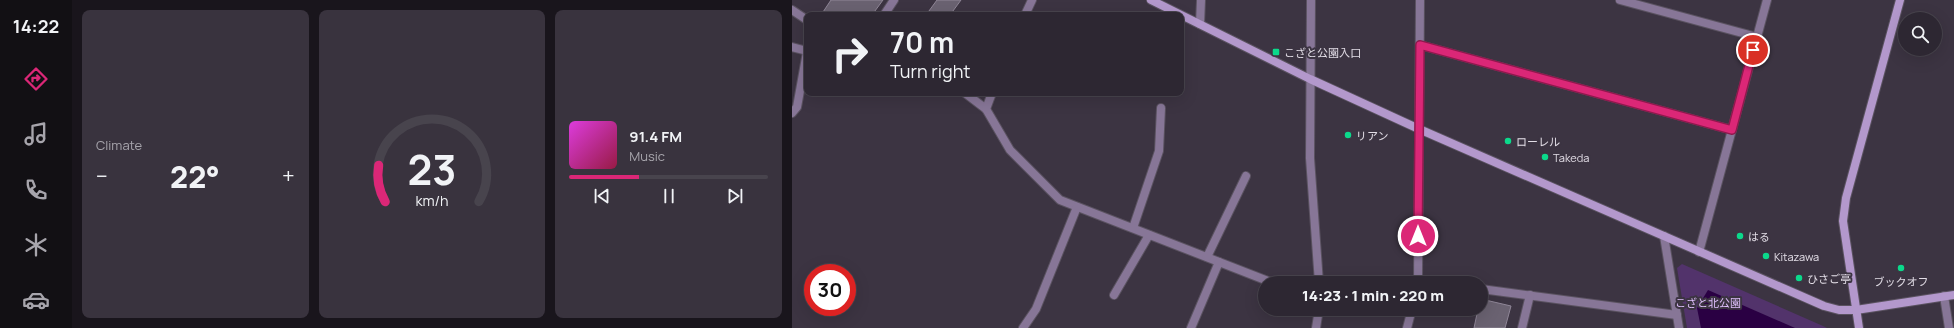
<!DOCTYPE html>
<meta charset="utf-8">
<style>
:root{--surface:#2d2732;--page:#39333e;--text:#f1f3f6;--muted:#a7a5ac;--line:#48444d;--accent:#db2777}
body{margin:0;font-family:Manrope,"Noto Sans JP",sans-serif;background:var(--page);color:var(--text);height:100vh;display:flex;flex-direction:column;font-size:15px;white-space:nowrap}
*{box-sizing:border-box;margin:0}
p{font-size:13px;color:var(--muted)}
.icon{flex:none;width:22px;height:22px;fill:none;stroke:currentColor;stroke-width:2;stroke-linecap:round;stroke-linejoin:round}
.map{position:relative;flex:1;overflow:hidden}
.side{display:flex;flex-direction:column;gap:10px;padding:10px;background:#19151c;width:720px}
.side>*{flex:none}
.guide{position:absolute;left:12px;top:12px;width:380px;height:84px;border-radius:8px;box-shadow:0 4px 16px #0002,0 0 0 1px var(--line);background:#2d2732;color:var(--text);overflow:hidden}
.fabs{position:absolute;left:1106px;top:12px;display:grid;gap:8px}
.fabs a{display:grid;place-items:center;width:44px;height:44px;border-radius:50%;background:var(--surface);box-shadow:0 4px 16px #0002,0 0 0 1px var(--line);font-size:20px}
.speed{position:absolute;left:12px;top:264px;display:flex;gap:8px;font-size:20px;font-weight:700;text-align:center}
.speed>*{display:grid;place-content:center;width:52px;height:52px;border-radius:50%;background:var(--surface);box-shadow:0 4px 16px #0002,0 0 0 1px var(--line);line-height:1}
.speed .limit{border:6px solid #d22;background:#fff;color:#111}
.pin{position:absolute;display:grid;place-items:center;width:34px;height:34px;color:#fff;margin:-17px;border:2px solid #fff;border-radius:50%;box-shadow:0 1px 4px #0007}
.me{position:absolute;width:44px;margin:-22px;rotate:0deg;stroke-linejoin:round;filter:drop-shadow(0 0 3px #0008)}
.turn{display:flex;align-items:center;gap:14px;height:84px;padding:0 20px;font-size:18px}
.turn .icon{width:52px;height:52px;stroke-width:2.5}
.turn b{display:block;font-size:28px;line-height:34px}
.big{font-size:30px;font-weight:800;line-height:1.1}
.side .card{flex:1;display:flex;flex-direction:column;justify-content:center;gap:6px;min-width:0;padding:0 14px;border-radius:8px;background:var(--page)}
.side .dial{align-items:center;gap:0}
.dial svg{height:104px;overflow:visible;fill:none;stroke:var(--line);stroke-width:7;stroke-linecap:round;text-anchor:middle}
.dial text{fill:var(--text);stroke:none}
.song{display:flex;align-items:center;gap:12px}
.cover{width:48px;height:48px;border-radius:6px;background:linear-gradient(135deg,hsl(300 70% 55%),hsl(340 70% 35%))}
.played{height:4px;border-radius:2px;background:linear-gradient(90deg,var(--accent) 35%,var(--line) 35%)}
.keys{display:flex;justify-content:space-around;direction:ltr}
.heat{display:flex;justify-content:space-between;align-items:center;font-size:22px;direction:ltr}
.side .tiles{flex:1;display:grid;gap:10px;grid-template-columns:repeat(3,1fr)}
.trip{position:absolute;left:466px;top:276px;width:230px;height:40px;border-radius:20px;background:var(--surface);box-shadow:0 4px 16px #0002,0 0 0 1px var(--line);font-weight:800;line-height:40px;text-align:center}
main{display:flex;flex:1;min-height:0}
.tab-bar{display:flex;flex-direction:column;width:72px;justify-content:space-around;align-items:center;background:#121014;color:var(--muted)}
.tab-bar .icon{width:28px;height:28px}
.tab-bar .on{color:var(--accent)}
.tab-bar b{font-size:18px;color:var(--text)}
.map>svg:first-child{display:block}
.green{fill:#52336b}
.water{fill:#2a0043}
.building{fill:#6a6271;stroke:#8f8697}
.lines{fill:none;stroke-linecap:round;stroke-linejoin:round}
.lane-casing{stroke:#5a5260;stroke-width:10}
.street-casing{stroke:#5a5260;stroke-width:10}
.secondary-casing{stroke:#5a5260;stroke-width:10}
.lane{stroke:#877697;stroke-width:8}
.street{stroke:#877697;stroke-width:8}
.secondary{stroke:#b398cc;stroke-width:8}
.route-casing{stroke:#8e194d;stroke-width:10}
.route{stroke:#db2777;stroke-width:7}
.poi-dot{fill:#0bd98b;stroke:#3c3442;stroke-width:1.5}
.labels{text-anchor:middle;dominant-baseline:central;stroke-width:4;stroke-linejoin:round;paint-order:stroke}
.poi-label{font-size:11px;fill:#e2dde6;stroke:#3c3442;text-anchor:start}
.park-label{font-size:11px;fill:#ddbdfa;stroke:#3c3442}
</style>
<main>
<nav class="tab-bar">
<b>14:22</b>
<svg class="icon on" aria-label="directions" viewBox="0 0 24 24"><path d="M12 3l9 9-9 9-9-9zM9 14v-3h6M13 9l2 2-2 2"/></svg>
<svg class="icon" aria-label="music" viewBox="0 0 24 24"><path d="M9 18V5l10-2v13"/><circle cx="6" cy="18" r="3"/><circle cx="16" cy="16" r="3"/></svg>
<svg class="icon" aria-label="phone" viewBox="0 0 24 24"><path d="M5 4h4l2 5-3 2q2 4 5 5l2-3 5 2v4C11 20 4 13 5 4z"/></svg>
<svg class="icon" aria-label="climate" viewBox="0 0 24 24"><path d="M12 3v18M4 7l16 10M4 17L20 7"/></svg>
<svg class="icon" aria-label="car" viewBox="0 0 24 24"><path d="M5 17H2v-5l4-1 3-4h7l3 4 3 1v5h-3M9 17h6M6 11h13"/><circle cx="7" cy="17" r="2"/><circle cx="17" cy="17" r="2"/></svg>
</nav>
<section class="side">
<div class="tiles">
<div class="card"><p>Climate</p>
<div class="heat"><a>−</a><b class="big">22°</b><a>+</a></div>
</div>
<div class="card dial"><svg viewBox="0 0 100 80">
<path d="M14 69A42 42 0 1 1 86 69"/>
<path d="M14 69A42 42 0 0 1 9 41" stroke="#db2777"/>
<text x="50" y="56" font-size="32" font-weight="700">23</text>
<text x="50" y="72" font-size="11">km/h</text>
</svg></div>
<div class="card">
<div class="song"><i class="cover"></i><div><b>91.4 FM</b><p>Music</p></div></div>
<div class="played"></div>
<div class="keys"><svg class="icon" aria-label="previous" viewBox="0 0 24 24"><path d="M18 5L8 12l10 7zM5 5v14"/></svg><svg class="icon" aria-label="pause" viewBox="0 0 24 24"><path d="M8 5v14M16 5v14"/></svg><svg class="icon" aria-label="next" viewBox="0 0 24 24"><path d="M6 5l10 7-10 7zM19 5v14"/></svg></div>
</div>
</div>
</section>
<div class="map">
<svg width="1162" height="328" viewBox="0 0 1162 328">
<rect width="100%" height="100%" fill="#3c3442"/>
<!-- green -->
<polygon class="green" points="890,264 1031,326 1035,328 895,328 885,268"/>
<!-- water -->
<polygon class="water" points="916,290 1003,328 909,328 905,308"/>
<!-- building -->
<g class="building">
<polygon points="39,0 91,0 80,15 29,15"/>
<polygon points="145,0 169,0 158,15 134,15"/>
<polygon points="689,299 719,306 713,328 682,328 686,309 689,309"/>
</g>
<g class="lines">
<defs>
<g id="lane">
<polyline points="341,228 367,151 369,108"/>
<polyline points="322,295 357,235"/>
<polyline points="1152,296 1157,328"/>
</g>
<g id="street">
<polyline points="519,0 518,158 527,283"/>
<polyline points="828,0 965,37"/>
<polyline points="0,10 15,20"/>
<polyline points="92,15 102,0"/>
<polyline points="233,15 240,0"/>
<polyline points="408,24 409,0"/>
<polyline points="628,45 940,130"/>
<polyline points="0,47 15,51"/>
<polyline points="173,93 194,109"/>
<polyline points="200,93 194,109 218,150 268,200 481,283"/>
<polyline points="0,113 5,107 15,52"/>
<polyline points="872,236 887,328"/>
<polyline points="907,252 975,0"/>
<polyline points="415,257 454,176"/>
<polyline points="626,282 635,283"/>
<polyline points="626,283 628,0"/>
<polyline points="689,289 885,315"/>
<polyline points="231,328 244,309 285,207"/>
<polyline points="399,328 427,262"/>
<polyline points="524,328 527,309"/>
<polyline points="615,328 620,309"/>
<polyline points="730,328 738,295"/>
</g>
<g id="secondary">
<polyline points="359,0 518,79 627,129 1032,306 1047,310 1064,310 1162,295"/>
<polyline points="1067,328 1051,221 1054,198 1108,0"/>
</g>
</defs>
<!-- lane casing -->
<use href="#lane" class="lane-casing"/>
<!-- street casing -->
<use href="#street" class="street-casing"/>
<!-- secondary casing -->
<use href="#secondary" class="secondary-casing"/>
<!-- lane -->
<use href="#lane" class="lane"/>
<!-- street -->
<use href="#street" class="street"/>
<!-- secondary -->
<use href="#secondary" class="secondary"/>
</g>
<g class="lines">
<defs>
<polyline id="route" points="626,236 628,45 940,130 961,50"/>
</defs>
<!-- route casing -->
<use href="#route" class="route-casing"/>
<!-- route -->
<use href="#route" class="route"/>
</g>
<!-- markers -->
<g class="poi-dot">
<rect x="480" y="48" width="8" height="8" rx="2"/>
<circle cx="556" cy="135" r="4"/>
<circle cx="716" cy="141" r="4"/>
<circle cx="753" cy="157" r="4"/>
<circle cx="948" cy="236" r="4"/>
<circle cx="974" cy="256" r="4"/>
<circle cx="1109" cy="268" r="4"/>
<circle cx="1007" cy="278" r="4"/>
</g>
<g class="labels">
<!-- poi labels -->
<g class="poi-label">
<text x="492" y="52">こざと公園入口</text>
<text x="564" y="135">リアン</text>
<text x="724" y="141">ローレル</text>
<text x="761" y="157">Takeda</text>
<text x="956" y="236">はる</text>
<text x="982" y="256">Kitazawa</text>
<text x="1015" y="278">ひさご亭</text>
<text x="1109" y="281" text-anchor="middle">ブックオフ</text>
</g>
<!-- park labels -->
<g class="park-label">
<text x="916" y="302">こざと北公園</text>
</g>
</g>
</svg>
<div class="fabs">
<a><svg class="icon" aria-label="search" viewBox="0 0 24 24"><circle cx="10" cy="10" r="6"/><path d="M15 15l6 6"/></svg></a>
</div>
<div class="speed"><div class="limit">30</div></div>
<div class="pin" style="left:961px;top:50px;background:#d93025"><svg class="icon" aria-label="arrive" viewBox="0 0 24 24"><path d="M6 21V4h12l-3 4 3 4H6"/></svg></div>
<svg class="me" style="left:626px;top:236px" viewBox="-20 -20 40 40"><circle r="17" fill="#db2777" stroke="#fff" stroke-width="3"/><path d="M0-11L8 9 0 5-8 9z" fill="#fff"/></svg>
<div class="trip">14:23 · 1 min · 220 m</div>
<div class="guide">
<div class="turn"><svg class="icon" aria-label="right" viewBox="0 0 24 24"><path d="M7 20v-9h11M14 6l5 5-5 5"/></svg><div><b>70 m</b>Turn right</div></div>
</div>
</div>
</main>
